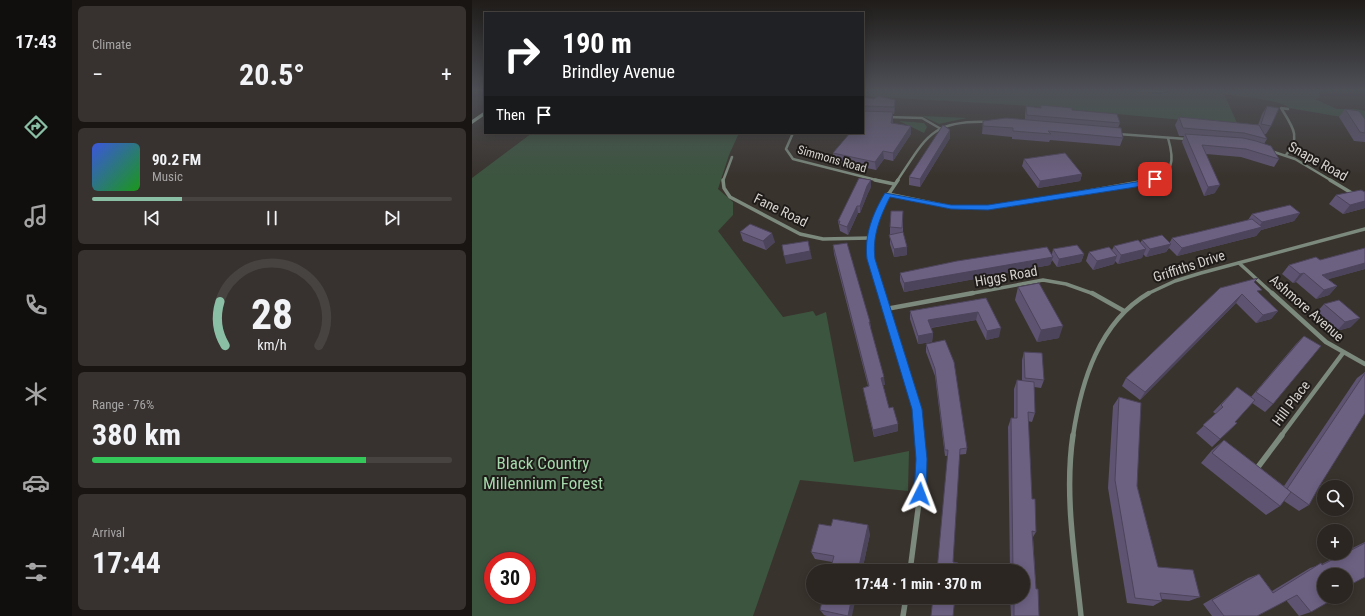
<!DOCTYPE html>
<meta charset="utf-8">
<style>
:root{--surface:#2b2622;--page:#37322f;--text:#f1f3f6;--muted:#a6a5a5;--line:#474340;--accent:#8abfa5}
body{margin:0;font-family:"Roboto Condensed",sans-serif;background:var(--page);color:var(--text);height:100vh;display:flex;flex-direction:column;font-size:15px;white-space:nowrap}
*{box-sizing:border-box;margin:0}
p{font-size:13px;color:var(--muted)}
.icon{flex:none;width:22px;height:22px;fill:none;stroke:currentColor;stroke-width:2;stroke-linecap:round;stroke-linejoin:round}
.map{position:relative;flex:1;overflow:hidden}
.sheet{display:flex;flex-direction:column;gap:6px;padding:6px;background:#181513;width:400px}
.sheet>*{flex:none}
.top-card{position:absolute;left:12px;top:12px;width:380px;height:122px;border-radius:0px;box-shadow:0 2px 10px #0003,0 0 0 1px var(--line);background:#202124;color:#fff;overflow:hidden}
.tools{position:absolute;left:845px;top:480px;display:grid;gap:8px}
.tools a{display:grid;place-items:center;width:36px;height:36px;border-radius:50%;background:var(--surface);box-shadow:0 2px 10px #0003,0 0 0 1px var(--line);font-size:20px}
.speed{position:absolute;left:12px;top:552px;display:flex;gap:8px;font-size:20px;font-weight:700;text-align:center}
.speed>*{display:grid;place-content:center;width:52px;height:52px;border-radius:50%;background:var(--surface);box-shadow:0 2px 10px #0003,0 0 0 1px var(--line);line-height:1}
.speed .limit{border:6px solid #d22;background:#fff;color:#111}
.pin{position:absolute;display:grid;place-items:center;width:34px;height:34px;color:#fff;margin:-17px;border-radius:8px;box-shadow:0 2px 6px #0006}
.me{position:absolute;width:44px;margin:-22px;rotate:3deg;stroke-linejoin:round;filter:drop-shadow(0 0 3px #0008)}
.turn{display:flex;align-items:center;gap:14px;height:84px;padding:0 12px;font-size:18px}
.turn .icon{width:52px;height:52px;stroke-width:2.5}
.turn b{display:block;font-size:28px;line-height:34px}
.then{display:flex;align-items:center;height:38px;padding:0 12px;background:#0003;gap:8px;font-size:15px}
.big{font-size:30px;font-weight:700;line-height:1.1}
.sheet .card{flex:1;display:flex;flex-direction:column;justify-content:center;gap:6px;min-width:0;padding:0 14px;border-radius:6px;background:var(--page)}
.sheet .dial{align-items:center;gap:0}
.dial svg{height:104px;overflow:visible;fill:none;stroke:var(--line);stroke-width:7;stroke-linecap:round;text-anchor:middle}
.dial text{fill:var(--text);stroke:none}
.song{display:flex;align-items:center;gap:12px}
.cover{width:48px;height:48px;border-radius:6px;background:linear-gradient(135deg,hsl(230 70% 55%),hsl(120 70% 35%))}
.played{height:4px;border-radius:2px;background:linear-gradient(90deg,var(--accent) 25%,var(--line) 25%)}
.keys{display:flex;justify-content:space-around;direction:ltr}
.heat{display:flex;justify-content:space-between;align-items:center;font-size:22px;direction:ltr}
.charge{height:6px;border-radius:3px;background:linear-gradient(90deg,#34c759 76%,var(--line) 0)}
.trip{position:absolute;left:334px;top:564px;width:224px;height:40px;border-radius:20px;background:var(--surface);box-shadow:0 2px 10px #0003,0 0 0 1px var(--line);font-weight:700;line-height:40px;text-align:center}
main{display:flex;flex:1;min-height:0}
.dock{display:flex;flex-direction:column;width:72px;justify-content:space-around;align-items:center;background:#110f0e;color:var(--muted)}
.dock .icon{width:28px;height:28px}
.dock .active{color:var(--accent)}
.dock b{font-size:18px;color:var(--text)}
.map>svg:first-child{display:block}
.green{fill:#3c553f;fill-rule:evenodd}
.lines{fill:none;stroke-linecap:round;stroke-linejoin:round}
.street-far3{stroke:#7c897d;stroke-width:2.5}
.street-far2{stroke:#7c897d;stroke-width:3.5}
.street-far1{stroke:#7c897d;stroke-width:4.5}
.street{stroke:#7c897d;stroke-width:5.5}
.secondary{fill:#a3baa6;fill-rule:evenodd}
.wall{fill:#5e5370}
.shaded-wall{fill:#4c445b}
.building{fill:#6d6182;stroke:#4c445b}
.route{fill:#1a73e8;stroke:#114b97}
.labels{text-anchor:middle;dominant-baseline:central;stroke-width:4;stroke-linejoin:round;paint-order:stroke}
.far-street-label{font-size:12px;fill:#d5d1cd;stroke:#1e1b19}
.street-label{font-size:14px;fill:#d5d1cd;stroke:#1e1b19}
.near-park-label{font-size:17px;fill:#a5d9ab;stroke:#1e1b19}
</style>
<main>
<nav class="dock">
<b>17:43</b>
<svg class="icon active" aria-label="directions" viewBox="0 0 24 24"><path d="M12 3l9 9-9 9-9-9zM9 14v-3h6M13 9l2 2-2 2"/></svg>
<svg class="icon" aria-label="music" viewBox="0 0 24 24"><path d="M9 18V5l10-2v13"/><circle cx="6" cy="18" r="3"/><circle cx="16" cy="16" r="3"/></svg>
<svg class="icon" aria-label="phone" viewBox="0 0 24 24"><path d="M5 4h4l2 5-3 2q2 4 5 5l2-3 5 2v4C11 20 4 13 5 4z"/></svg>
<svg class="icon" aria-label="climate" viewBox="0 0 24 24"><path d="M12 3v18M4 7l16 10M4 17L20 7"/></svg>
<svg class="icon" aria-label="car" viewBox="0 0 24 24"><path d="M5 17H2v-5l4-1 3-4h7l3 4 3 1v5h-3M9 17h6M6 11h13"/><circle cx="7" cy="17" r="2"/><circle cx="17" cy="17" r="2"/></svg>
<svg class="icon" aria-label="filters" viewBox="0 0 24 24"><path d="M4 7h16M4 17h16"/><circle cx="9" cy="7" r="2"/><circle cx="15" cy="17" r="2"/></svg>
</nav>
<section class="sheet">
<div class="card"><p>Climate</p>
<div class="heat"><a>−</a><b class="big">20.5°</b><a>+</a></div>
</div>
<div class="card">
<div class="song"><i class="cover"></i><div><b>90.2 FM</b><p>Music</p></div></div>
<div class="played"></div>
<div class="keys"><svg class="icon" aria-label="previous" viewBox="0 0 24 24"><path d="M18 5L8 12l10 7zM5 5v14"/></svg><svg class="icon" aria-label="pause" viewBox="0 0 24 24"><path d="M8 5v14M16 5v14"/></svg><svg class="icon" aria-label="next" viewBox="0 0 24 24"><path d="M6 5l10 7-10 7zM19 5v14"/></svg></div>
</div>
<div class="card dial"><svg viewBox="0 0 100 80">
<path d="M14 69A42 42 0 1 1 86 69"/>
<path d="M14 69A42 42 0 0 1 10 35" stroke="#8abfa5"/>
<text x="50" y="56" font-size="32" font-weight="700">28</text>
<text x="50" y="72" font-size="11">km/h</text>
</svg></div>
<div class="card"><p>Range · 76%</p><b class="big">380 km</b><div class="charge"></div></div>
<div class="card"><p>Arrival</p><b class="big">17:44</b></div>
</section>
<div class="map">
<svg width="893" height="616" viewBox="0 0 893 616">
<rect width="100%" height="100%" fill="#39332d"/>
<!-- green -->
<g class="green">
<path d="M 391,91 L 651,91 L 688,94 L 700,91 L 848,91 L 847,98 L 843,99 L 865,109 L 883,109 L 893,111 L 893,121 L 817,108 C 810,100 765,96 752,94 L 766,125 L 546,105 L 391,96 Z"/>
<polygon points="450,116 495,118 467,124"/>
<polygon points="427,121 452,123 455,127 452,133"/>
<path d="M 60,133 L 267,133 L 257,155 L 246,189 L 261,202 L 261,215 L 246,231 L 311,317 L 341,311 L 344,316 L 354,312 L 382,462 L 437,451 L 436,491 L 328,480 L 281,616 L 0,616 L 0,178 ZM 21,561 L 55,561 L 55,595 L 21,595 Z"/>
</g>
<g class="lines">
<!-- street-far3 -->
<g class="street-far3">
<polyline points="666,91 692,91"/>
<polyline points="415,117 450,118 469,129"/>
<polyline points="321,133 314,149 321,159 408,181"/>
<polyline points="646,134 715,139"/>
<polyline points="799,151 823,159 860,181"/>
<path d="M 814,155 C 830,137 820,126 809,108 L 816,109"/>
<polyline points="251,181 260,157"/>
<path d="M 425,181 C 454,138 458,120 516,122"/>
<path d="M 676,181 C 702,173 703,162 696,138"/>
</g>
<!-- street-far2 -->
<g class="street-far2">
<polyline points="251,180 252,188 258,197 328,234 351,239 398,238"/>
<polyline points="403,180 422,184"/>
<polyline points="858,180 883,195"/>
<polyline points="416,194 479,207 503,208 531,206 679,180"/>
<polyline points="767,263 801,294"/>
<path d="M 410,294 C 406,282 401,270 399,258 C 394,229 410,203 426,180"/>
<polyline points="496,294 571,280 594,284 622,294"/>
<polyline points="675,294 703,281 729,273 893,229"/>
</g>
<!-- street-far1 -->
<g class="street-far1">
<polyline points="410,293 439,386 448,436"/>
<polyline points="620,293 652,311"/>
<polyline points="800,293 854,342 893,364"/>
<polyline points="414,309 501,293"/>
<path d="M 601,436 C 609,382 627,322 677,293"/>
<polyline points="809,436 871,353"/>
</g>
<!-- street -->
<g class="street">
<path d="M 601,435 C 592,495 603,557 609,616"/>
<polyline points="786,467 810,435"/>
<polyline points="438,571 448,494 448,435"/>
<polyline points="431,616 434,597"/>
</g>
<!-- secondary -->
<polygon class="secondary" points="13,111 13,115 0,124 0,120"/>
</g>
<!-- wall -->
<g class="wall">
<polygon points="391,97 402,99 423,100 423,108 422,114 421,114 421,123 439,134 421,161 412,159 404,170 362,161 361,153 391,133"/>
<polygon points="569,105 600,110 648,123 646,128 651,138 648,146 578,140 577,142 540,139 540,137 510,134 511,121 553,120 553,114 554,106 568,108"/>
<polygon points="795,106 799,126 794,134 792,134 795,139 792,144 807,159 802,167 769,157 734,154 743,193 732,196 710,142 712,136 707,136 703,125 707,117 786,125 790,114"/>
<polygon points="873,109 893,119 893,142 882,141 867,117"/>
<polygon points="478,130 478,138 448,187 437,185 437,177"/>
<polygon points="552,159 610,174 608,181 566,188 550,166"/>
<polygon points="399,187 396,193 388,213 386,213 376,235 368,231 366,221"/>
<polygon points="864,195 893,201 893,208 871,214 857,204"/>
<polygon points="828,213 822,221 789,230 784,236 705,256 697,248 694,252 674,257 671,254 670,258 646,264 643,261 642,264 621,270 614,261 617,252 640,250 642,246 668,243 670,240 698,242 700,238 722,233 776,220 780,214"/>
<polygon points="431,220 431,233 435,255 422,257 418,244 418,227"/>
<polygon points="268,232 303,242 294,250 271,241"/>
<polygon points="361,245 398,322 399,330 413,385 411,385 417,408 426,431 402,437 391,388 396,386 362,254"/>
<polygon points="893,248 893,269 856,279 865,286 857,295 844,299 824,282 821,283 810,274 817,265 848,260"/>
<polygon points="581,249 612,254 609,262 585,267 580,260 578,265 432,292 428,281 428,273 580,254"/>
<polygon points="782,283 787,293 806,311 799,319 784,323 764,303 668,400 650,386 654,378"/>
<polygon points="546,287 587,338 565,342 543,300"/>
<polygon points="514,298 527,337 514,340 504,320 459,328 461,333 460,342 446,344 438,319 438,311"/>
<polygon points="852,304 879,327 865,331 844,313"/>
<polygon points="832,336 801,404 793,412 780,403 763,422 765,423 740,447 724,433 744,414 741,412 765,387 779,397 824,344"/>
<polygon points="454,344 495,448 494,454 473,456 463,376 454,352"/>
<polygon points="552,352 572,380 569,388 562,387 563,413 560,422 556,421 560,499 564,532 561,537 564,589 567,616 539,616 538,597 551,597 551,571 538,571 536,427 539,418 542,418 542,389 545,380 550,380 550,360"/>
<polygon points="893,372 893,413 848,485 837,505 827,511 812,501 808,506 794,515 729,463 740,450 752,440 812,486 885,378"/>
<polygon points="647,397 665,486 686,567 728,597 717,601 689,599 690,601 681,606 655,603 636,488 641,406"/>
<polygon points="359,526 398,534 390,571 358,571 360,562 343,559 339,552"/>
<polygon points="893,542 893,577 874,575 839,612 827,616 814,600 785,616 740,616 731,604 776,578 787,574 800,591 838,568 850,564 871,553 874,553 874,551"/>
<polygon points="348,610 380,616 355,616 352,615"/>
</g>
<!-- shaded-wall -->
<g class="shaded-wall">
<polygon points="423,100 423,108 422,114 422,107"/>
<polygon points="421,112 421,120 419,130 419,123"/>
<polygon points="439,126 439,134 421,161 421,153"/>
<polygon points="478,130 478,138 448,187 448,179"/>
<polygon points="411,151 412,159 404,170 403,162"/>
<polygon points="610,174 608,181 566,188 568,181"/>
<polygon points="399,180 399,187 396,193 388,213 388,206 395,186"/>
<polygon points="748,185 743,193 732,196 736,187"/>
<polygon points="893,201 893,208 871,214 878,205"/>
<polygon points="385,206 386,213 376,235 375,227"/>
<polygon points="828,213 822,221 789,230 784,236 705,256 710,248 786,228 790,222"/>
<polygon points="300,233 303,242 294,250 291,241"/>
<polygon points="336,241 340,259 314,264 312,256"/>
<polygon points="699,244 694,252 674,257 678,249"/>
<polygon points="435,247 435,255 422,257 422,249"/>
<polygon points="674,249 670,258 646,264 649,255"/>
<polygon points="612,254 609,262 585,267 587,259"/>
<polygon points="645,256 642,264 621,270 625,261"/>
<polygon points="581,257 578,265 432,292 432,283"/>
<polygon points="893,263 893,269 843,283 850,275"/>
<polygon points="832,273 824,282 821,283 828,274"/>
<polygon points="865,286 857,295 844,299 852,290"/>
<polygon points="770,294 764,303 668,400 673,392"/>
<polygon points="806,311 799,319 784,323 791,315"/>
<polygon points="506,312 504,320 456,328 456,320"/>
<polygon points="888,318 879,327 865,331 873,322"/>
<polygon points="397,322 398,322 399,330 398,330"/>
<polygon points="591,326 587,338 565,342 569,330"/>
<polygon points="529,328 527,337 514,340 515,331"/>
<polygon points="461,333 460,342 446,344 446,336"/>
<polygon points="412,377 413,385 410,385 409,378"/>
<polygon points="426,424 426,431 402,437 401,430"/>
<polygon points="396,525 398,534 390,571 386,571"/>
<polygon points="380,597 384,597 380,616 376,616"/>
</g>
<!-- building -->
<g class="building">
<polygon points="406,96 423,100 422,107 391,106 391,97 402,99"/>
<polygon points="569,105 600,108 600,110 645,114 648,123 555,115 554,106 569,108"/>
<polygon points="795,106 807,108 799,126 789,124"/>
<polygon points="873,109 887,111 893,119 893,133 888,132"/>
<polygon points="391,111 421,112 419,123 439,126 421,153 411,151 403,162 361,153 378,133 391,133 391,122 392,122 392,117 391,117"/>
<polygon points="707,117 787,125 795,139 772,133 711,128"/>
<polygon points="534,118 649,128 651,138 576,131 579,134 541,131 541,128 511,126 511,121"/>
<polygon points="471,125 478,130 448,179 437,177"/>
<polygon points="713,134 771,138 784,141 799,146 807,159 774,149 730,145 748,185 736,187"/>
<polygon points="593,153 610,174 568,181 552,159"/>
<polygon points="387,178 399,180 395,186 388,206 385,206 375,227 367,224 368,221 366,221"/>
<polygon points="889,190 893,192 893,201 878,205 864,195"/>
<polygon points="818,205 828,213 790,222 780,214"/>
<polygon points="419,211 431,211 430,228 418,227"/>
<polygon points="780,219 790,227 710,248 700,238 722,233"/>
<polygon points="278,224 300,233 291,241 268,232"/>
<polygon points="431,232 435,247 422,249 417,235"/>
<polygon points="690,235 699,244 678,249 670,240"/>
<polygon points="666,240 674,249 649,255 642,246"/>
<polygon points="336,241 338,251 312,256 310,245"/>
<polygon points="375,243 398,322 397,322 412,377 409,378 417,408 421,407 426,424 401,430 391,388 397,386 361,245"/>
<polygon points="605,245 612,254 587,259 581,249"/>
<polygon points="575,247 581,257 432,283 428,273 485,261"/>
<polygon points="637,247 645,256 625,261 617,252"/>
<polygon points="893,248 893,263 850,275 865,286 852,290 832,273 828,274 817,265 844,257 848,260"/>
<polygon points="786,278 782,282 790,290 785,291 806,311 791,315 770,294 673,392 654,378 748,288"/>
<polygon points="567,283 591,326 569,330 546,287"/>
<polygon points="514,298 529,328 515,331 506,312 456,320 461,333 446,336 438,311"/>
<polygon points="867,300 888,318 873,322 852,304"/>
<polygon points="832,336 849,346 801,404 784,392"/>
<polygon points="473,340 482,362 495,448 488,449 481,562 486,563 485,571 465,571 476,450 473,450 463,369 454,344"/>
<polygon points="552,352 570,353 572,380 553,378"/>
<polygon points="893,373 893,413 848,485 837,505 815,489"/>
<polygon points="545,380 562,382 563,413 556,412 560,499 563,499 564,532 560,531 564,589 566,589 567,616 542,616 542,597 551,597 551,571 541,571 539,418 545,418"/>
<polygon points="765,387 783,400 763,422 765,423 748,439 731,425 751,407 749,405"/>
<polygon points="647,397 669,403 665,486 686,567 721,570 728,597 688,593 690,601 663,598 643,480"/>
<polygon points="752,440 819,492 808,506 740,453"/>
<polygon points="361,519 396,525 386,571 358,571 362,556 339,552 347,524 359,526"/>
<polygon points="893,543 893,577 874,587 874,575 852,575 852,597 865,597 839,612 825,595 785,616 752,616 740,600 787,574 801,593 849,563 850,565"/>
<polygon points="351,597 380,597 376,616 348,610"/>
<polygon points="461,597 483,597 481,616 459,616"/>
</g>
<!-- sky -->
<linearGradient id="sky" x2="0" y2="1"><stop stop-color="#1f1c19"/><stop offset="0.51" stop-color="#4e5057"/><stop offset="1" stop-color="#4e5057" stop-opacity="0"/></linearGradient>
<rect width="893" height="177" fill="url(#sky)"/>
<!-- route -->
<path class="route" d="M 683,177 L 686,178 L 686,181 L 664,187 L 516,210 L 479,209 L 418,197 C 408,217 400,236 403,259 L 450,409 L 455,459 L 454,494 L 452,498 L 448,500 L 443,498 L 442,494 L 444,459 L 440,409 L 395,259 C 392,235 401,213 413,193 L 479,205 L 516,205 L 664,182 Z"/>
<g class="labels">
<!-- far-street labels -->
<g class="far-street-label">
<text transform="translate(360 159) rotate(16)">Simmons Road</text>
</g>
<!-- street labels -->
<g class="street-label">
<text transform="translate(846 161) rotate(29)">Snape Road</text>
<text transform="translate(309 210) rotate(26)">Fane Road</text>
<text transform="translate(717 266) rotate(-18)">Griffiths Drive</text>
<text transform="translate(534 276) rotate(-10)">Higgs Road</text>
<text transform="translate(835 308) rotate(41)">Ashmore Avenue</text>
<text transform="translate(819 403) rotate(-53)">Hill Place</text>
</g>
<!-- near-park labels -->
<g class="near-park-label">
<text x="71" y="463">Black Country<tspan x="71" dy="20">Millennium Forest</tspan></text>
</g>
</g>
</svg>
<div class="tools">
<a><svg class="icon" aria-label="search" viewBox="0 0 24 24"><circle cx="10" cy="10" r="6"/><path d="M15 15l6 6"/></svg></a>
<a>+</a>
<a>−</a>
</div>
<div class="speed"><div class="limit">30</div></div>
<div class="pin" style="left:683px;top:179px;background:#d93025"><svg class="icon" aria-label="arrive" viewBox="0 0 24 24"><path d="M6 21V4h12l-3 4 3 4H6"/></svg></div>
<svg class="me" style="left:448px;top:494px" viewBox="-20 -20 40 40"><path d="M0-17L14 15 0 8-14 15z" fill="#1a73e8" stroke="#fff" stroke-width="4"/></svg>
<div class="trip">17:44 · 1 min · 370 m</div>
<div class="top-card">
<div class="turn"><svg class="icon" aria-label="right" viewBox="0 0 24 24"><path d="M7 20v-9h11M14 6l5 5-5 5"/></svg><div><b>190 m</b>Brindley Avenue</div></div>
<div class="then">Then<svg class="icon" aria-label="arrive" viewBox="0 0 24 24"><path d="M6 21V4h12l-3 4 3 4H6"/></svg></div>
</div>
</div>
</main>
